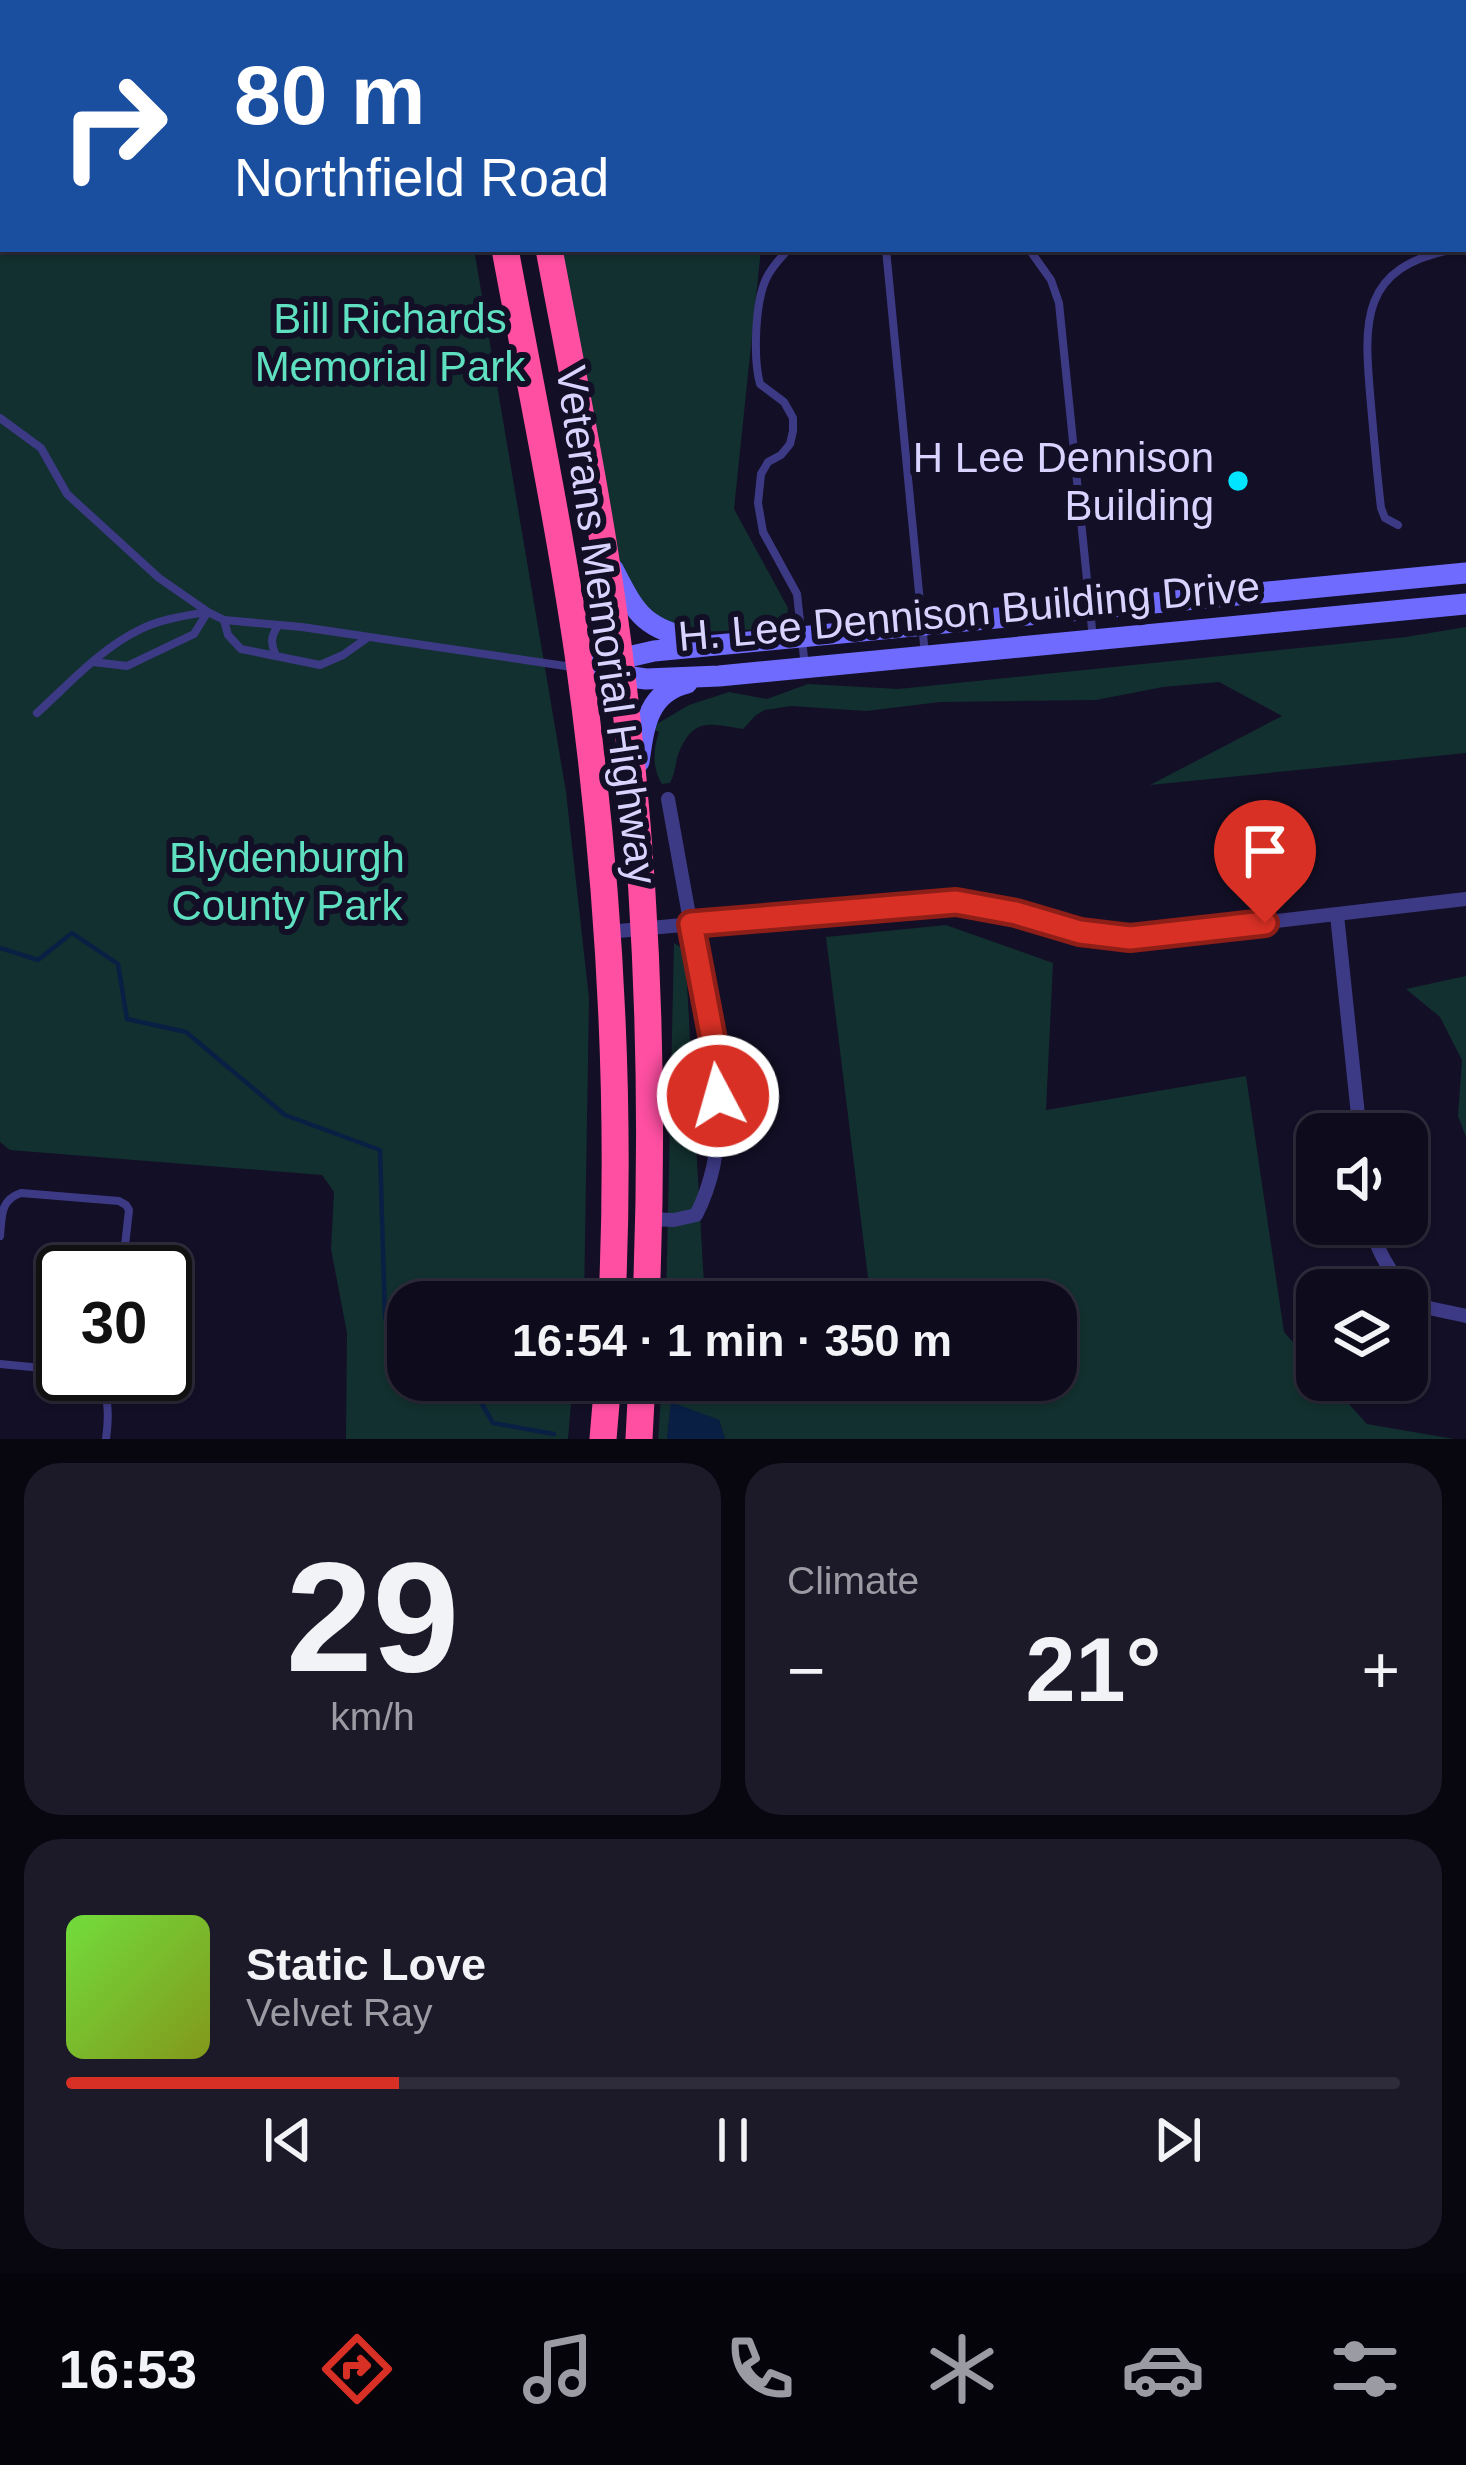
<!DOCTYPE html>
<meta charset="utf-8">
<style>
:root{--surface:#0e0b1c;--page:#1c1929;--text:#f1f3f6;--muted:#9b9ba3;--line:#2e2b3b;--accent:#d93025}
body{margin:0;font-family:Helvetica,sans-serif;background:var(--page);color:var(--text);height:100vh;display:flex;flex-direction:column;font-size:45px;white-space:nowrap}
*{box-sizing:border-box;margin:0}
p{font-size:39px;color:var(--muted)}
.icon{flex:none;width:66px;height:66px;fill:none;stroke:currentColor;stroke-width:2;stroke-linecap:round;stroke-linejoin:round}
.map{position:relative;height:1439px;overflow:hidden}
.details{display:flex;flex-direction:column;gap:24px;padding:24px;background:#08060f;flex:1}
.details>*{flex:none}
.banner{position:absolute;left:0px;top:0px;width:1467px;height:252px;box-shadow:0 3px 9px #0004,0 0 0 3px var(--line);background:#1a4fa0;color:#fff;overflow:hidden}
.buttons{position:absolute;left:1296px;top:1113px;display:grid;gap:24px}
.buttons a{display:grid;place-items:center;width:132px;height:132px;border-radius:24px;background:var(--surface);box-shadow:0 3px 9px #0004,0 0 0 3px var(--line);font-size:60px}
.speed{position:absolute;left:36px;top:1245px;display:flex;gap:24px;font-size:60px;font-weight:700;text-align:center}
.speed>*{display:grid;place-content:center;width:156px;height:156px;border-radius:50%;background:var(--surface);box-shadow:0 3px 9px #0004,0 0 0 3px var(--line);line-height:1}
.speed .limit{border:6px solid #111;border-radius:18px;background:#fff;color:#111}
.pin{position:absolute;display:grid;place-items:center;width:102px;height:102px;color:#fff;margin:-123px -51px;border-radius:50% 50% 50% 0;rotate:-45deg;box-shadow:0 0 12px #0007}
.pin .icon{rotate:45deg}
.me{position:absolute;width:132px;margin:-66px;rotate:354deg;stroke-linejoin:round;filter:drop-shadow(0 0 9px #0008)}
.turn{display:flex;align-items:center;gap:42px;height:252px;padding:0 36px;font-size:54px}
.turn .icon{width:156px;height:156px;stroke-width:2.5}
.turn b{display:block;font-size:84px;line-height:102px}
.big{font-size:90px;font-weight:700;line-height:1.1}
.details .widget{flex:1;display:flex;flex-direction:column;justify-content:center;gap:18px;min-width:0;padding:0 42px;border-radius:36px;background:var(--page)}
.details .dial{align-items:center;gap:0}
.dial b{font-size:156px;line-height:1}
.song{display:flex;align-items:center;gap:36px}
.cover{width:144px;height:144px;border-radius:18px;background:linear-gradient(135deg,hsl(100 70% 55%),hsl(70 70% 35%))}
.played{height:12px;border-radius:6px;background:linear-gradient(90deg,var(--accent) 25%,var(--line) 25%)}
.keys{display:flex;justify-content:space-around;direction:ltr}
.heat{display:flex;justify-content:space-between;align-items:center;font-size:66px;direction:ltr}
.details .tiles{flex:1;display:grid;gap:24px;grid-template-columns:1fr 1fr}
.widget:last-child{grid-column:span 2}
.trip{position:absolute;left:387px;top:1281px;width:690px;height:120px;border-radius:36px;background:var(--surface);box-shadow:0 3px 9px #0004,0 0 0 3px var(--line);font-weight:700;line-height:120px;text-align:center}
.dock{display:flex;height:192px;justify-content:space-around;align-items:center;background:#06040b;color:var(--muted)}
.dock .icon{width:84px;height:84px}
.dock .active{color:var(--accent)}
.dock b{font-size:54px;color:var(--text)}
.map>svg:first-child{display:block}
.green{fill:#12302f}
.water{fill:#0a1f44}
.lines{fill:none;stroke-linecap:round;stroke-linejoin:round}
.stream{stroke:#0a1f44;stroke-width:4.5}
.lane{stroke:#3d3a85;stroke-width:8}
.street{stroke:#3d3a85;stroke-width:14}
.secondary{stroke:#6f6bff;stroke-width:21}
.highway{stroke:#ff4fa3;stroke-width:27}
.route-casing{stroke:#8d1f18;stroke-width:30}
.route{stroke:#d93025;stroke-width:21}
.poi-dot{fill:#00e5ff;stroke:#130f26;stroke-width:4.5}
.labels{text-anchor:middle;dominant-baseline:central;stroke-width:12;stroke-linejoin:round;paint-order:stroke}
.park-label{font-size:42px;fill:#5fe0c0;stroke:#130f26}
.poi-label{font-size:42px;fill:#d9d4ff;stroke:#130f26;text-anchor:end}
.street-label{font-size:42px;fill:#d9d4ff;stroke:#130f26}
</style>
<div class="map">
<svg width="1466" height="1439" viewBox="0 0 1466 1439">
<rect width="100%" height="100%" fill="#130f26"/>
<!-- green -->
<g class="green">
<polygon points="0,0 429,0 430,3 3,3 3,249 474,249 566,792 589,998 584,1302 408,1302 408,1380 573,1380 568,1439 346,1439 347,1333 331,1249 334,1192 322,1175 10,1150 0,1142"/>
<polygon points="562,249 761,249 734,509 788,608 786,628 700,632 661,626 619,573"/>
<path d="M 1466,627 L 1466,753 L 1150,785 L 1282,716 L 1219,682 L 1163,687 L 1096,700 L 940,702 L 866,711 L 791,706 L 765,710 L 756,715 L 743,729 C 710,724 693,716 678,755 C 675,765 675,774 670,783 L 662,784 C 652,769 653,749 659,732 L 650,728 L 689,705 L 729,692 L 767,699 L 808,684 L 898,689 L 1406,637 Z"/>
<polygon points="946,925 1053,963 1046,1110 1246,1076 1284,1332 1317,1369 1317,1380 1327,1380 1367,1424 1454,1439 725,1439 719,1420 671,1403 667,1439 658,1439 662,1380 815,1380 818,1383 835,1384 851,1380 1056,1380 1056,1302 871,1302 826,937"/>
<polygon points="674,943 685,950 705,1302 666,1302"/>
<polygon points="1466,976 1466,1137 1458,1116 1462,1060 1440,1017 1406,989"/>
</g>
<!-- water -->
<polygon class="water" points="671,1402 719,1420 725,1439 667,1439"/>
<g class="lines">
<!-- stream -->
<g class="stream">
<polyline points="0,948 38,960 72,933 118,964 127,1019 186,1032 285,1115 380,1150 385,1318 408,1327"/>
<polyline points="468,1380 493,1423 554,1434"/>
</g>
<!-- lane -->
<g class="lane">
<polyline points="1464,123 1466,125"/>
<polyline points="1464,248 1466,248"/>
<path d="M 789,249 C 780,258 771,268 766,279 C 755,303 753,358 760,384 L 784,402 L 793,418 L 793,431 L 790,444 L 781,455 L 768,462 L 761,474 L 758,503 L 763,532 L 797,594 L 805,667"/>
<polyline points="886,249 925,655"/>
<polyline points="1029,249 1051,280 1059,303 1093,639"/>
<polyline points="0,418 41,448 67,494 159,578 208,612 224,620 302,627 572,667"/>
<path d="M 1398,525 L 1385,518 L 1381,508 C 1377,474 1374,439 1371,405 C 1364,324 1357,267 1455,249"/>
<polyline points="224,620 228,635 241,649 320,665 343,655 367,638"/>
<path d="M 276,656 C 271,644 270,637 278,626"/>
<polyline points="93,662 127,666 194,634 207,613"/>
<path d="M 37,713 C 69,684 101,648 141,629 C 161,619 184,616 206,612"/>
<path d="M 0,1236 C 2,1216 0,1200 21,1193 L 119,1201 L 126,1205 L 129,1210 L 122,1272"/>
<polyline points="0,1364 63,1370"/>
<path d="M 90,1374 C 111,1388 109,1416 106,1439"/>
<polyline points="106,1391 109,1374"/>
</g>
<!-- street -->
<g class="street">
<polyline points="1337,915 1360,1134"/>
<polyline points="608,932 903,904 955,902 1017,913 1080,932 1130,938 1466,899"/>
<path d="M 649,1219 L 674,1220 L 696,1215 C 738,1133 713,1039 696,954 C 687,902 677,851 668,799"/>
<path d="M 1370,1224 C 1377,1250 1388,1269 1405,1290"/>
<polyline points="1407,1292 1429,1308 1466,1316"/>
</g>
<!-- secondary -->
<g class="secondary">
<polyline points="723,0 725,3"/>
<polyline points="1071,3 1091,0"/>
<polyline points="1464,101 1466,101"/>
<path d="M 613,569 C 638,618 644,627 698,641"/>
<polyline points="580,668 654,651 1466,573"/>
<polyline points="610,674 646,679 719,676 1466,604"/>
<path d="M 639,762 C 644,727 647,693 687,683"/>
</g>
<!-- highway -->
<g class="highway">
<polyline points="458,0 459,3"/>
<polyline points="501,0 502,3"/>
<path d="M 505,249 C 530,384 558,518 578,654 C 608,869 622,1086 612,1302"/>
<path d="M 549,249 C 571,366 595,482 612,600 C 645,832 656,1067 646,1302"/>
<polyline points="603,1439 608,1380"/>
<polyline points="639,1439 642,1380"/>
</g>
</g>
<g class="lines">
<defs>
<polyline id="route" points="718,1096 718,1066 691,924 956,902 1016,913 1080,932 1130,938 1265,923"/>
</defs>
<!-- route casing -->
<use href="#route" class="route-casing"/>
<!-- route -->
<use href="#route" class="route"/>
</g>
<!-- markers -->
<circle class="poi-dot" cx="1238" cy="481" r="12"/>
<g class="labels">
<!-- park labels -->
<g class="park-label">
<text x="390" y="318">Bill Richards<tspan x="390" dy="48">Memorial Park</tspan></text>
<text x="287" y="857">Blydenburgh<tspan x="287" dy="48">County Park</tspan></text>
</g>
<!-- poi labels -->
<g class="poi-label">
<text x="1214" y="457">H Lee Dennison<tspan x="1214" dy="48">Building</tspan></text>
</g>
<!-- street labels -->
<g class="street-label">
<text transform="translate(969 611) rotate(-5)">H. Lee Dennison Building Drive</text>
<text transform="translate(607 625) rotate(82)">Veterans Memorial Highway</text>
</g>
</g>
</svg>
<div class="buttons">
<a><svg class="icon" aria-label="sound" viewBox="0 0 24 24"><path d="M4 9h4l5-4v14l-5-4H4zM17 9q2 3 0 6"/></svg></a>
<a><svg class="icon" aria-label="layers" viewBox="0 0 24 24"><path d="M12 4l9 5-9 5-9-5zM3 14l9 5 9-5"/></svg></a>
</div>
<div class="speed"><div class="limit">30</div></div>
<div class="pin" style="left:1265px;top:923px;background:#d93025"><svg class="icon" aria-label="arrive" viewBox="0 0 24 24"><path d="M6 21V4h12l-3 4 3 4H6"/></svg></div>
<svg class="me" style="left:718px;top:1096px" viewBox="-20 -20 40 40"><circle r="17" fill="#d93025" stroke="#fff" stroke-width="3"/><path d="M0-11L8 9 0 5-8 9z" fill="#fff"/></svg>
<div class="trip">16:54 · 1 min · 350 m</div>
<div class="banner">
<div class="turn"><svg class="icon" aria-label="right" viewBox="0 0 24 24"><path d="M7 20v-9h11M14 6l5 5-5 5"/></svg><div><b>80 m</b>Northfield Road</div></div>
</div>
</div>
<section class="details">
<div class="tiles">
<div class="widget dial"><b>29</b><p>km/h</p></div>
<div class="widget"><p>Climate</p>
<div class="heat"><a>−</a><b class="big">21°</b><a>+</a></div>
</div>
<div class="widget">
<div class="song"><i class="cover"></i><div><b>Static Love</b><p>Velvet Ray</p></div></div>
<div class="played"></div>
<div class="keys"><svg class="icon" aria-label="previous" viewBox="0 0 24 24"><path d="M18 5L8 12l10 7zM5 5v14"/></svg><svg class="icon" aria-label="pause" viewBox="0 0 24 24"><path d="M8 5v14M16 5v14"/></svg><svg class="icon" aria-label="next" viewBox="0 0 24 24"><path d="M6 5l10 7-10 7zM19 5v14"/></svg></div>
</div>
</div>
</section>
<nav class="dock">
<b>16:53</b>
<svg class="icon active" aria-label="directions" viewBox="0 0 24 24"><path d="M12 3l9 9-9 9-9-9zM9 14v-3h6M13 9l2 2-2 2"/></svg>
<svg class="icon" aria-label="music" viewBox="0 0 24 24"><path d="M9 18V5l10-2v13"/><circle cx="6" cy="18" r="3"/><circle cx="16" cy="16" r="3"/></svg>
<svg class="icon" aria-label="phone" viewBox="0 0 24 24"><path d="M5 4h4l2 5-3 2q2 4 5 5l2-3 5 2v4C11 20 4 13 5 4z"/></svg>
<svg class="icon" aria-label="climate" viewBox="0 0 24 24"><path d="M12 3v18M4 7l16 10M4 17L20 7"/></svg>
<svg class="icon" aria-label="car" viewBox="0 0 24 24"><path d="M5 17H2v-5l4-1 3-4h7l3 4 3 1v5h-3M9 17h6M6 11h13"/><circle cx="7" cy="17" r="2"/><circle cx="17" cy="17" r="2"/></svg>
<svg class="icon" aria-label="filters" viewBox="0 0 24 24"><path d="M4 7h16M4 17h16"/><circle cx="9" cy="7" r="2"/><circle cx="15" cy="17" r="2"/></svg>
</nav>
